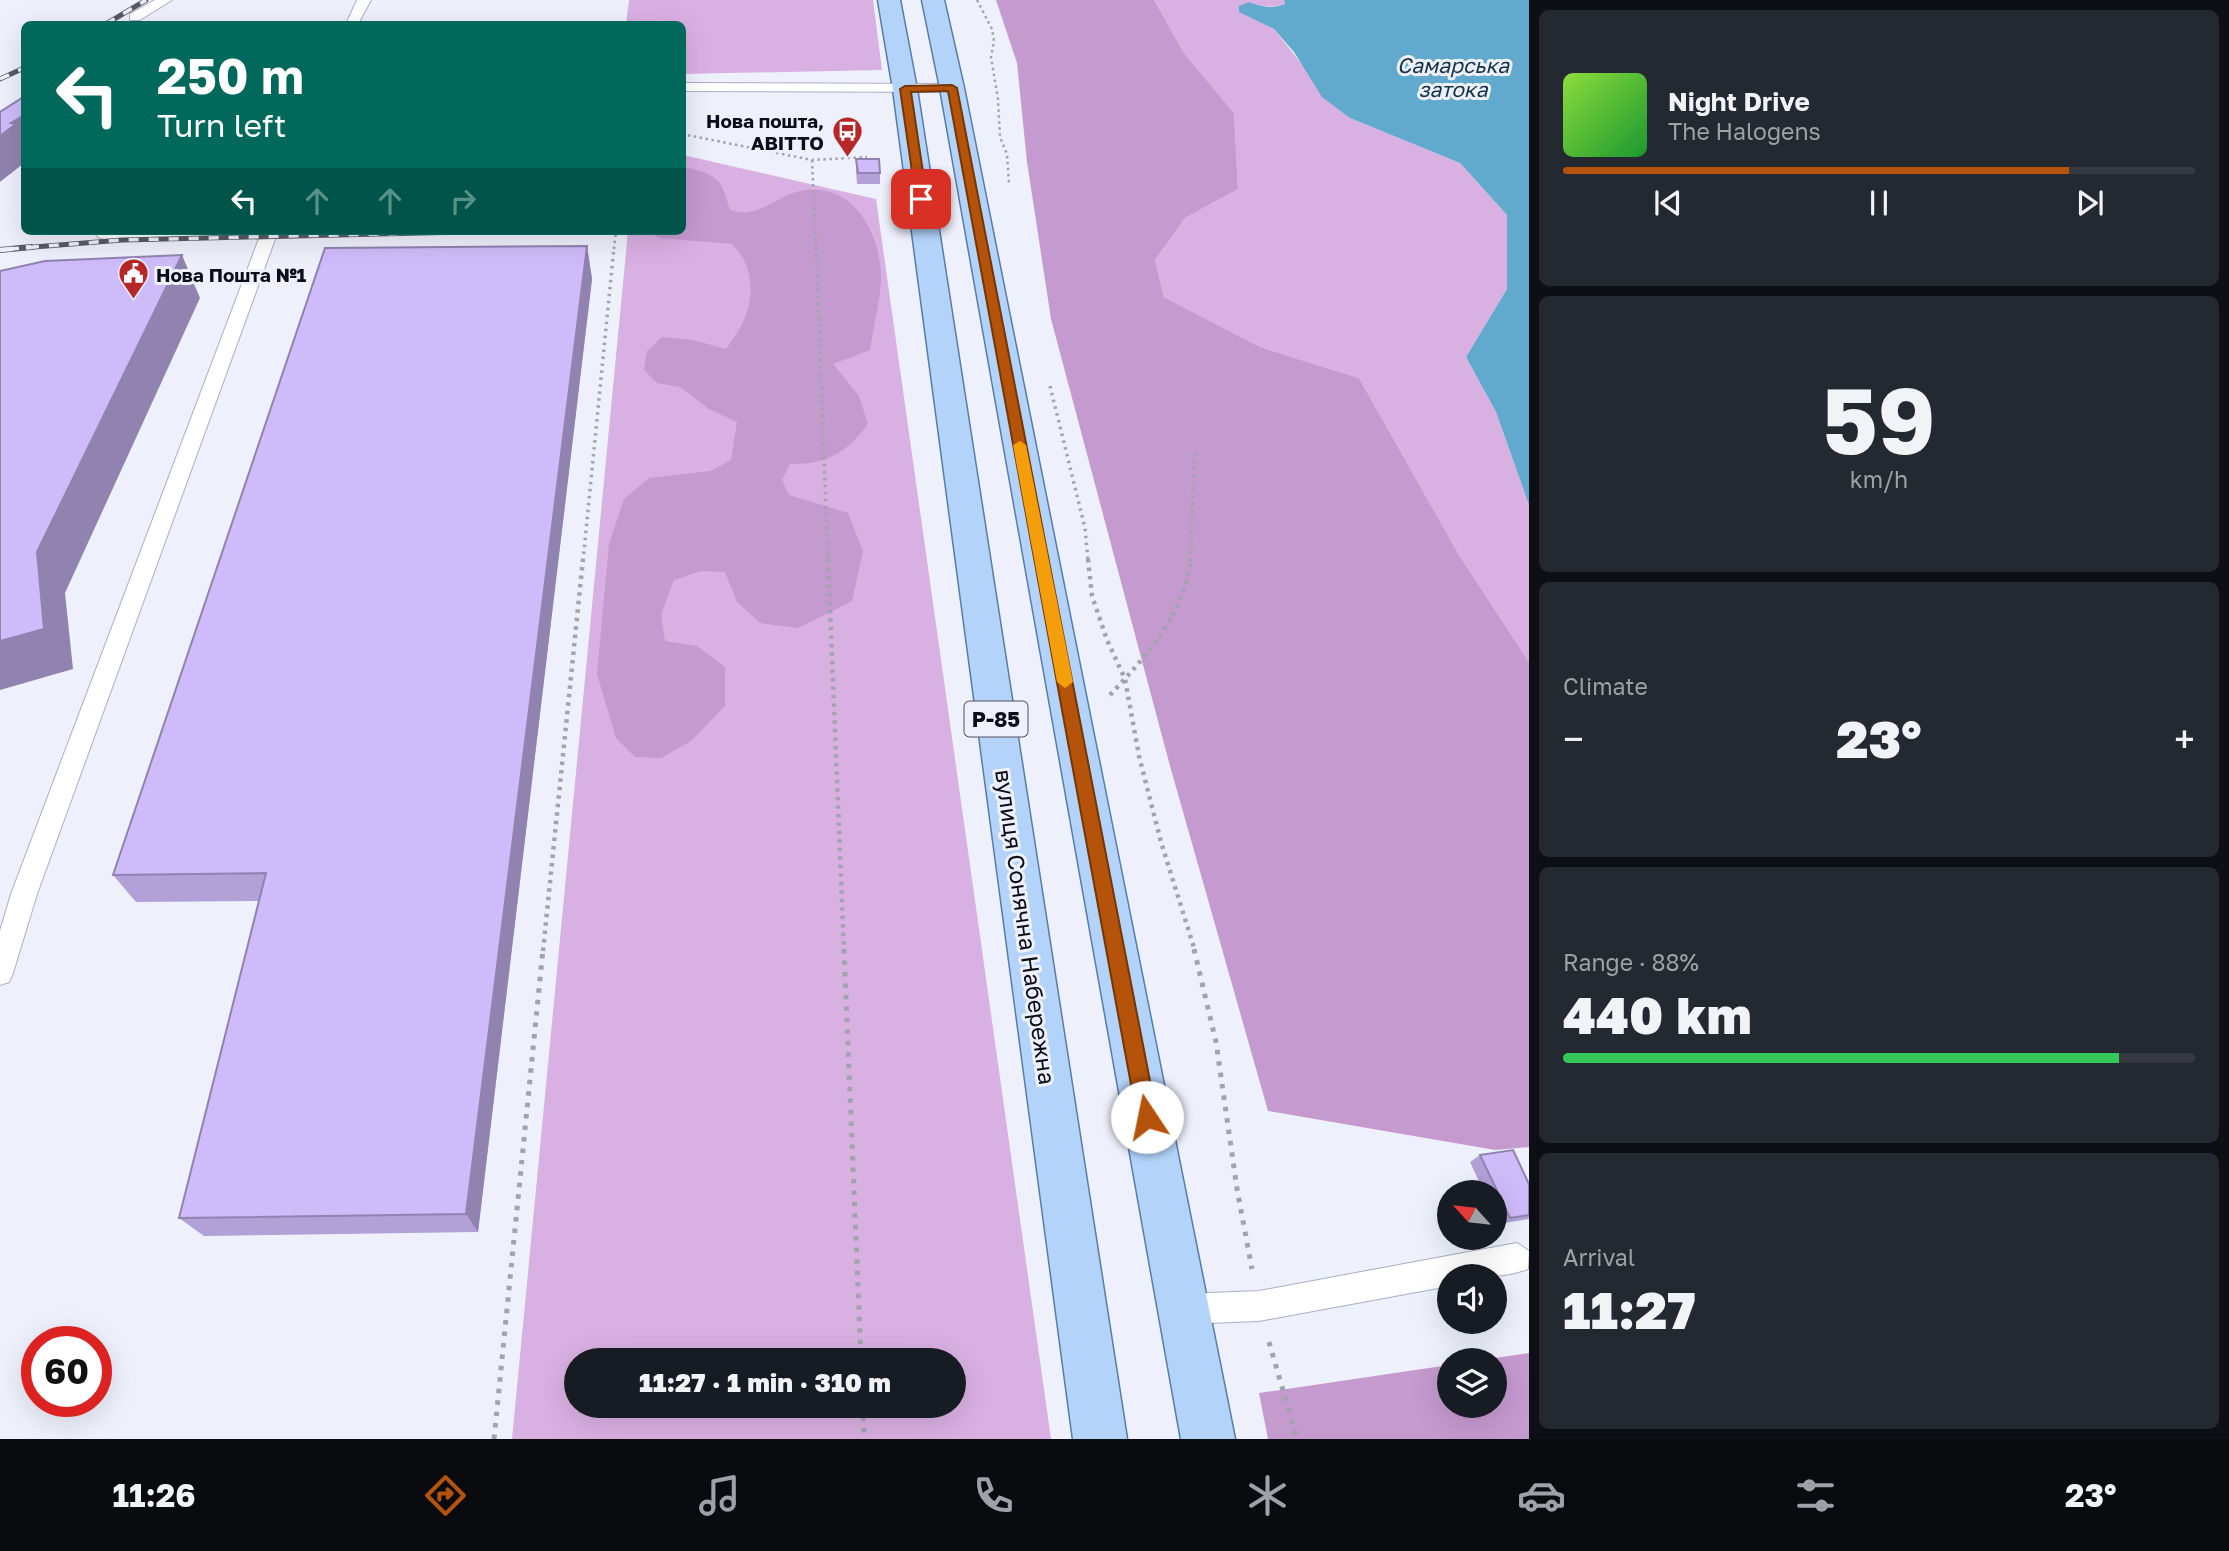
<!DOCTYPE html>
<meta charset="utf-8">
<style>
:root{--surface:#171b24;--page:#242831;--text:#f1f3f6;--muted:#9ea1a6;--line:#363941;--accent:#b45309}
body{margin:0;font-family:"Golos Text",sans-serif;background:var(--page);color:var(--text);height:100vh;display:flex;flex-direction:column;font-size:26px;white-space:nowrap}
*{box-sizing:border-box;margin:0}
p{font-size:23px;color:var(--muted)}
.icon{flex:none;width:38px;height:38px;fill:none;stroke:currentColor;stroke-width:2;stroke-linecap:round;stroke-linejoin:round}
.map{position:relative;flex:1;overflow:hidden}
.side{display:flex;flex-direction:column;gap:10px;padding:10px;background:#0d0f14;width:700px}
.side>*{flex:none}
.guide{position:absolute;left:21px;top:21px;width:665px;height:214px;border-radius:10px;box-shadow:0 7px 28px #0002;background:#00695c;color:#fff;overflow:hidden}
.needle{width:46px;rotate:297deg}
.fabs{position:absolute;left:1437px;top:1180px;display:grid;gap:14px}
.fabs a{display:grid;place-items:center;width:70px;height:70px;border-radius:50%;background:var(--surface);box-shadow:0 7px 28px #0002;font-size:35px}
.speed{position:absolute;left:21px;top:1326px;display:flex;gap:14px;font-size:35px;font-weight:700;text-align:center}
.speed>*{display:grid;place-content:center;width:91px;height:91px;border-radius:50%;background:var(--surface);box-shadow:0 7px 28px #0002;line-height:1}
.speed .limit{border:10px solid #d22;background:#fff;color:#111}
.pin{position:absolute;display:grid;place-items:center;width:60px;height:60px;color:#fff;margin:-30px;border-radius:14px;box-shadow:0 4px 10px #0006}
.me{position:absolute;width:77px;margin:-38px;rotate:349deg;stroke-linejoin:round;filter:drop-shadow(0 0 5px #0008)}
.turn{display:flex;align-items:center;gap:24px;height:147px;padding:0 21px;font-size:32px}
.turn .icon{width:91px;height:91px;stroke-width:2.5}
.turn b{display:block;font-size:49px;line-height:60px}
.lanes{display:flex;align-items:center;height:66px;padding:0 21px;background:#0003;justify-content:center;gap:35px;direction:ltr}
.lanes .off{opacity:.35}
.big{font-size:52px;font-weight:800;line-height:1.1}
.side .widget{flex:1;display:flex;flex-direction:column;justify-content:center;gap:10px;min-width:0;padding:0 24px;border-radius:10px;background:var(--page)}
.side .dial{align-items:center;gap:0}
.dial b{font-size:91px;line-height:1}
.song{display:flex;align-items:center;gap:21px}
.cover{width:84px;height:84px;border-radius:10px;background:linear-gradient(135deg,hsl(90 70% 55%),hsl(130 70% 35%))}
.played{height:7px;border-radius:4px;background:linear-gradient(90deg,var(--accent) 80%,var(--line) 80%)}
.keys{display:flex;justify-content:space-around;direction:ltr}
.heat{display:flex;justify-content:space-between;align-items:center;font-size:38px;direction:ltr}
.charge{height:10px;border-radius:5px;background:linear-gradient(90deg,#34c759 88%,var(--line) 0)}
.trip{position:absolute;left:564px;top:1348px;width:402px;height:70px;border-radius:35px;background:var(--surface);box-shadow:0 7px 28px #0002;font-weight:800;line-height:70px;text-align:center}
.menu{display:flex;height:112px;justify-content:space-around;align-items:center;background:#090b0e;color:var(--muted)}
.menu .icon{width:49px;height:49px}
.menu .active{color:var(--accent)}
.menu b{font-size:32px;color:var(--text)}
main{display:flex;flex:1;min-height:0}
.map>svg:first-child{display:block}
.green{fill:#d9b0e2;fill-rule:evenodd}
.forest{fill:#c59acf}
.water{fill:#61a9cd}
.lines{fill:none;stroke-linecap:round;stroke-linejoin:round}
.service-casing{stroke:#a8aec8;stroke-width:2}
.primary-casing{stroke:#587ba9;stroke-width:3}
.path-far3{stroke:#a1a4ae;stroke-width:2.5;stroke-dasharray:2.5 3.5;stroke-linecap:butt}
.path-far2{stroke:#a1a4ae;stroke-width:3.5;stroke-dasharray:2.5 4.5;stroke-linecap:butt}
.path-far1{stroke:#a1a4ae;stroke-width:4.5;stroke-dasharray:3.5 5;stroke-linecap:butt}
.path{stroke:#a1a4ae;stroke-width:5;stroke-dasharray:4.5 7;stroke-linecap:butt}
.service{fill:#fff;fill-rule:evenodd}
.primary{fill:#b3d3fa;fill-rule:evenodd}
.rail-far1-casing{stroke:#585a64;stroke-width:5}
.rail-casing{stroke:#585a64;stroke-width:6}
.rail-far1{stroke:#eef1fc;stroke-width:3.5;stroke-dasharray:10;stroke-linecap:butt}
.rail{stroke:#eef1fc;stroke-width:4.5;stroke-dasharray:13;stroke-linecap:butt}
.wall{fill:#b1a1d7}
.shaded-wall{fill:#9083af}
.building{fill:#cebbfa;stroke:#9083af;stroke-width:2}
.route{fill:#b45309;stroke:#753606;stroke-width:2}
.slow{fill:#f59e0b}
.labels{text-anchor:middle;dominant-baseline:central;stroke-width:6;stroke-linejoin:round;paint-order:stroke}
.far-poi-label{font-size:19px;font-weight:bold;fill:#0c0e17;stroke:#eef1fc;text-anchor:end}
.far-water-label{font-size:21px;font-style:italic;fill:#143545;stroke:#eef1fc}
.shield{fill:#eef1fc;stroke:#50525c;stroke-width:2}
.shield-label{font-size:21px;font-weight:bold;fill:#0c0e17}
.street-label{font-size:23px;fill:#0c0e17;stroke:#eef1fc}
</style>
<main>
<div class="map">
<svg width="1529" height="1439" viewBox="0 0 1529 1439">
<rect width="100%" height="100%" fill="#eef1fc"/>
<!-- green -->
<g class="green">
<polygon points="629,0 873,0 882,70 683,74 682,24 626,24"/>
<path d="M 1154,0 L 1284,0 L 1285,4 C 1271,8 1262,7 1249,2 L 1239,11 L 1274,29 L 1307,71 L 1350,118 L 1460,163 L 1507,215 L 1507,289 L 1466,357 L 1496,412 L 1529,505 L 1529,662 L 1459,555 L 1359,378 L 1260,347 L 1164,297 L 1155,260 L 1185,218 L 1238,189 L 1234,113 L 1184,53 Z"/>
<path d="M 683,155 L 876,199 L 1051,1439 L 512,1439 L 628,231 L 682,231 ZM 576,1360 L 954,1360 L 954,1405 L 576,1405 Z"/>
</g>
<!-- forest -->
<g class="forest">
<polygon points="996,0 1154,0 1184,53 1234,113 1238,189 1185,218 1155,260 1164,297 1260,347 1359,378 1459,555 1529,662 1529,1147 1495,1150 1268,1111 1170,766 1051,319 1027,162 1017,63"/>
<path d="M 690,168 C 721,177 721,180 730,210 C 758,220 774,197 800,191 C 853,180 882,234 881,281 C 880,303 873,328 870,350 L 833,364 L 859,396 L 868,424 C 845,454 828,464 790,464 L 782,480 L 789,495 L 848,513 L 863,551 L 852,601 L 798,628 L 760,623 L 737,602 L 725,572 L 701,571 L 674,580 L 661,615 L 665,641 L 697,646 L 725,667 L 725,706 L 691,741 L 661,758 L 635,757 L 616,738 L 597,674 L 609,544 L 624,499 L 649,478 L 711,471 L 731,460 L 737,422 L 709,409 L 680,387 L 657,383 L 644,370 L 647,351 L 662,337 L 693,340 L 726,349 C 745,324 757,299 747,267 C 745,259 737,250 732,244 L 659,238 L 648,231 L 682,231 L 683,170 Z"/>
<polygon points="1529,1353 1529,1439 1268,1439 1259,1393 1449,1365 1449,1405 1494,1405 1494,1360 1481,1360"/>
</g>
<!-- water -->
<path class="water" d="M 1284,0 L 1529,0 L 1529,505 L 1496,412 L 1466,357 L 1507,289 L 1507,215 L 1460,163 L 1350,118 L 1322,97 L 1294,52 L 1274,29 L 1239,12 L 1239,6 L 1249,2 C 1262,7 1271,9 1285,4 Z"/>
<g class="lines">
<defs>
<g id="service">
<polygon points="155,0 172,0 140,20 130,20 130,14"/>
<polygon points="357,0 371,0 358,24 346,24"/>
<polygon points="682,83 952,84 959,88 952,92 682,91"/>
<polygon points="98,231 278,231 37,894 13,973 9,982 0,985 0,931 11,894 260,236 104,239 98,237 96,234"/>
<path d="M 1517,1243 L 1529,1251 L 1528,1269 C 1501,1279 1477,1276 1449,1276 L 1449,1286 L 1259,1321 L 1183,1324 L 1172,1320 L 1168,1309 L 1172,1298 L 1183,1294 L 1259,1291 Z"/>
</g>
<g id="primary">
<polygon points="878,0 900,0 917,89 1127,1439 1073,1439 893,89"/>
<polygon points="922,0 944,0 964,88 1235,1439 1181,1439 940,88"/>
</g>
</defs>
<!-- service casing -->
<use href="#service" class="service-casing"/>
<!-- primary casing -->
<use href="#primary" class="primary-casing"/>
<!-- path-far3 -->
<g class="path-far3">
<polyline points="977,0 992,29 994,41 991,57 998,99 1000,137 1007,154 1009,184"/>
<polyline points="682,134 812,160 867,157"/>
<polyline points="812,160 816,249"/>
<polyline points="614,249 616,231"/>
</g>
<!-- path-far2 -->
<g class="path-far2">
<polyline points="816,247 828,561"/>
<polyline points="1050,386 1085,528 1088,561"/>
<polyline points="583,561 614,247"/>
<polyline points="1190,561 1195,453"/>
</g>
<!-- path-far1 -->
<g class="path-far1">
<polyline points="828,559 844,951"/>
<polyline points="1088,559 1092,596 1107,640 1125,679 1139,756 1161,842 1195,951"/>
<path d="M 1110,695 C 1148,654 1183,616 1191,559"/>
<polyline points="543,951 583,559"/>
</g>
<!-- path -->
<g class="path">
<polyline points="844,949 861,1360"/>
<polyline points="1194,949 1216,1042 1237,1189 1252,1269"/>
<polyline points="1269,1342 1297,1439"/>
<polyline points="863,1405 864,1439"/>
<polyline points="494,1439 543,949"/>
</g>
<!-- service -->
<use href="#service" class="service"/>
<!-- primary -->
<use href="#primary" class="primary"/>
<defs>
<g id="rail-far1">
<polyline points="106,24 146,0"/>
<polyline points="0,79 24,68"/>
<polyline points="9,249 122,240 505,231"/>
</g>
<polyline id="rail" points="0,250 31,247"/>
</defs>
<!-- rail-far1 casing -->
<use href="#rail-far1" class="rail-far1-casing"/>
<!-- rail casing -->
<use href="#rail" class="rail-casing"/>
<!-- rail-far1 -->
<use href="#rail-far1" class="rail-far1"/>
<!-- rail -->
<use href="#rail" class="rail"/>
</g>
<!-- wall -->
<g class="wall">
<polygon points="856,159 880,173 880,184 857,184 856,171"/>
<polygon points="587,246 592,279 478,1232 204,1236 179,1218 259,901 136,902 113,875"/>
<polygon points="1480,1155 1529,1184 1529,1219 1498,1224 1494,1215 1494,1192 1484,1192 1470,1162"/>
</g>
<!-- shaded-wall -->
<g class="shaded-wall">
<polygon points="24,115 24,163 0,182 0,136 11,123"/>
<polygon points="587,246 592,279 478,1232 466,1214"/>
<polygon points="182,255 200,298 65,593 73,669 0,690 0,641 37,552"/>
</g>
<!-- building -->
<g class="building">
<polygon points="22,98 24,99 24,115 11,123 16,124 0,136 0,112"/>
<polygon points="856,159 879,159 880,173 858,173"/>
<polygon points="587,246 466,1214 179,1218 266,873 113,875 325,248"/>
<polygon points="182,255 37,552 44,629 0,641 0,271 45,261"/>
<polygon points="1513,1150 1529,1184 1529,1215 1510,1218 1480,1155"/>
</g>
<!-- route -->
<polygon class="route" points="952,85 957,88 1157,1117 1154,1124 1147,1127 1140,1124 1137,1117 948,91 911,92 927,199 921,202 916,199 900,89 905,86"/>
<!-- slow -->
<polygon class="slow" points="1020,441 1026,445 1073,682 1065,688 1057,682 1013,445"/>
<!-- icons -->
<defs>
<symbol id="bus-pin" viewBox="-11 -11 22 30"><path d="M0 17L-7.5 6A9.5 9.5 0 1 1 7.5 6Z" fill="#b72728" stroke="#eef1fc"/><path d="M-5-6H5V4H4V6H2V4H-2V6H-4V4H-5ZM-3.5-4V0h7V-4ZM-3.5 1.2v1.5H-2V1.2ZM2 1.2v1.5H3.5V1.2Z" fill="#fff"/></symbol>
<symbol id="civic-pin" viewBox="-11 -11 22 30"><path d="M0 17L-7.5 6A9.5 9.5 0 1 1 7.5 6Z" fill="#b72728" stroke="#eef1fc"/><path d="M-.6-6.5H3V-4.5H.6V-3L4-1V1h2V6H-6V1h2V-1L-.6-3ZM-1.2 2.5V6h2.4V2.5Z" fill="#fff"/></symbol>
</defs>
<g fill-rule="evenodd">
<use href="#bus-pin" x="830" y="114" width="35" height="47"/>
<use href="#civic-pin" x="116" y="256" width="35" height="47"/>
</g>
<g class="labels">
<!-- far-poi labels -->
<g class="far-poi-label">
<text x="824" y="120">Нова пошта,<tspan x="824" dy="22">АВІТТО</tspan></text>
<text x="156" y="274" text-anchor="start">Нова Пошта №1</text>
</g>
<!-- far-water labels -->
<g class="far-water-label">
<text x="1453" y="65">Самарська<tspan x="1453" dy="24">затока</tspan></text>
</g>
<!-- shield labels -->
<rect class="shield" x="964.5" y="701.5" width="63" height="35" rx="5"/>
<g class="shield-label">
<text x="996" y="719">Р-85</text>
</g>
<!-- street labels -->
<g class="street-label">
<text transform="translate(1026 927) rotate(82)">вулиця Сонячна Набережна</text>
</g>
</g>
</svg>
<div class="fabs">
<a><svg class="needle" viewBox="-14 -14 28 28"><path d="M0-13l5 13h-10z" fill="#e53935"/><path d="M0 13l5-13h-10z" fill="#9ea1a6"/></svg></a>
<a><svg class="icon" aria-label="sound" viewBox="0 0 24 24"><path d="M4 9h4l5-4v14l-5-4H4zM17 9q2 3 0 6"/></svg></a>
<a><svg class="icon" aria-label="layers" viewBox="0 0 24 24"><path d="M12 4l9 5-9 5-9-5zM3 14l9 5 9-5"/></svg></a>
</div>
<div class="speed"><div class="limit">60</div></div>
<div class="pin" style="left:921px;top:199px;background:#d93025"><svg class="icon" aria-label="arrive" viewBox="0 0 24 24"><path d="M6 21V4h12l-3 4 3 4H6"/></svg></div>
<svg class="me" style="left:1147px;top:1117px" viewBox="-20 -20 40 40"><circle r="19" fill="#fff"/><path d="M0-13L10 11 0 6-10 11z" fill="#b45309"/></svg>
<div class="trip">11:27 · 1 min · 310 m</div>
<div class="guide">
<div class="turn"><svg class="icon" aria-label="left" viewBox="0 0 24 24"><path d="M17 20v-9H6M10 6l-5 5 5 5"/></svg><div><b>250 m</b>Turn left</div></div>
<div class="lanes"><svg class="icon" aria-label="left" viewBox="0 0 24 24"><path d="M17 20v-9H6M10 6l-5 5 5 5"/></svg><svg class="icon off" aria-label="ahead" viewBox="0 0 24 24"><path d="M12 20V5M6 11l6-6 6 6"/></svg><svg class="icon off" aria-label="ahead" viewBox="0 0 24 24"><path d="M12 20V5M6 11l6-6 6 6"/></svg><svg class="icon off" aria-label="right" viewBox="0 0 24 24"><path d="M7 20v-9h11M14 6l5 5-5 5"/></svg></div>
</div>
</div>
<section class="side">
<div class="widget">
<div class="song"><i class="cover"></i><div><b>Night Drive</b><p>The Halogens</p></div></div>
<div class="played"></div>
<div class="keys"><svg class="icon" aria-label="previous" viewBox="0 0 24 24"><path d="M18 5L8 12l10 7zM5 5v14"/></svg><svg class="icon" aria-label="pause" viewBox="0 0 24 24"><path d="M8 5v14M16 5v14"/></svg><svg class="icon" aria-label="next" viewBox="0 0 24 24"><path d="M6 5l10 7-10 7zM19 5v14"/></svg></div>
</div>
<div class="widget dial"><b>59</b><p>km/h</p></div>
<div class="widget"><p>Climate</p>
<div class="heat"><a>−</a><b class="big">23°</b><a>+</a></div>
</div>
<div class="widget"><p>Range · 88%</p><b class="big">440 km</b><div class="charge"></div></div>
<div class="widget"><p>Arrival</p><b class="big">11:27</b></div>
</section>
</main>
<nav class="menu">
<b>11:26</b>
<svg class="icon active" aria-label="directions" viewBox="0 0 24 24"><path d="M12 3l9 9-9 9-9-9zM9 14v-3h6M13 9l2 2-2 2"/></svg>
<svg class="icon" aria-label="music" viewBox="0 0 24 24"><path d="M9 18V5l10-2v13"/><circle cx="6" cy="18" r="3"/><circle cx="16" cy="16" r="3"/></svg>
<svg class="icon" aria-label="phone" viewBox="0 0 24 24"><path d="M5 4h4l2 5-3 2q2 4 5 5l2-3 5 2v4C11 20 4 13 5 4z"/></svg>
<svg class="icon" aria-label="climate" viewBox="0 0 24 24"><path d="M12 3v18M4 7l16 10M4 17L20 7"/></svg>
<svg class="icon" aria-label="car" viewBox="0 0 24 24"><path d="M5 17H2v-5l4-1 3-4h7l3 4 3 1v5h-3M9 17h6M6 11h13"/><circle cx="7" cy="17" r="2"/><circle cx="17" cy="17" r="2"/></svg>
<svg class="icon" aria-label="filters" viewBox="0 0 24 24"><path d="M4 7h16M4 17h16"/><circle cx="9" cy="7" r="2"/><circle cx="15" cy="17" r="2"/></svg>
<b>23°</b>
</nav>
